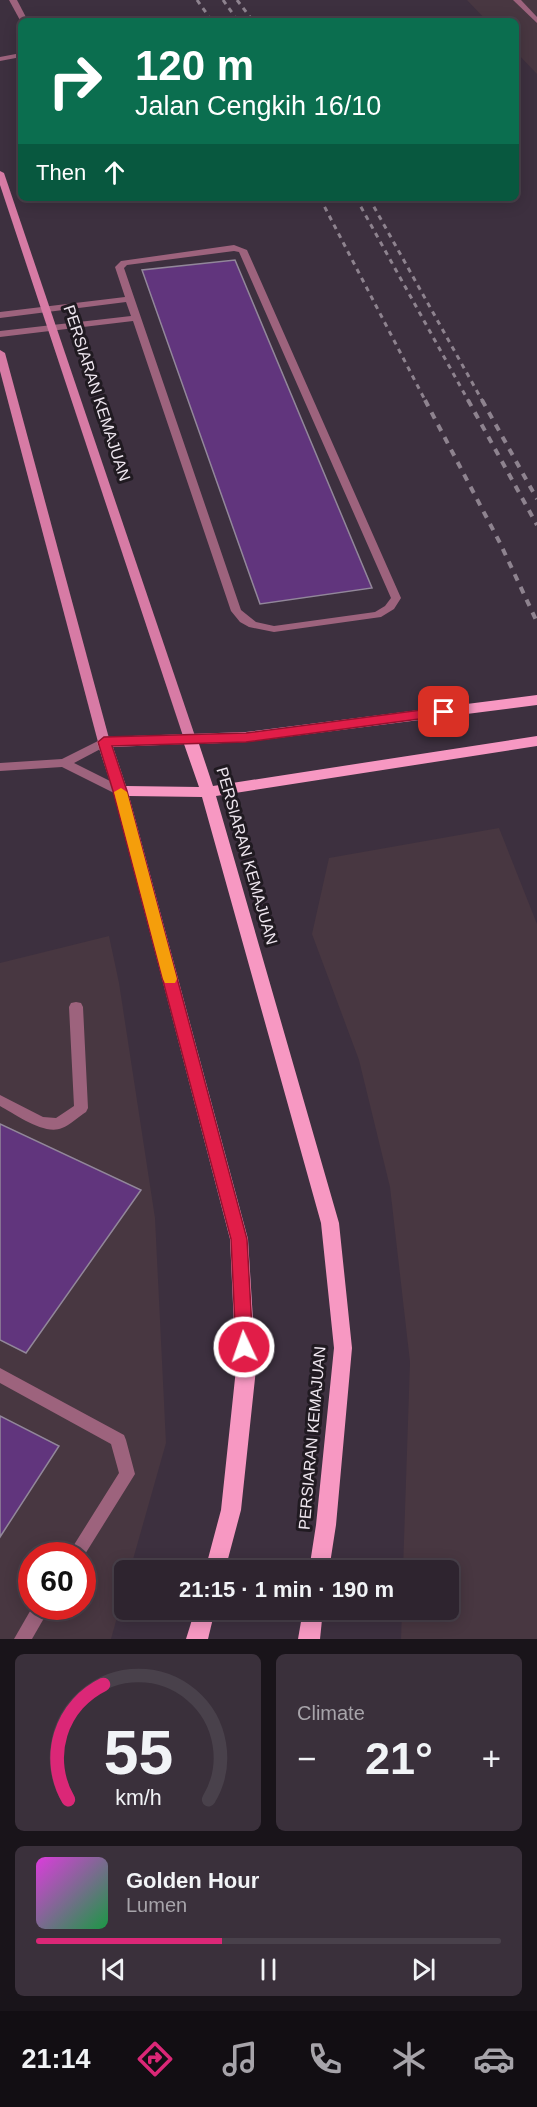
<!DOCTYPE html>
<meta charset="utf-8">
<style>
:root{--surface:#2e242f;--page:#3a303b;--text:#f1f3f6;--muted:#a7a4aa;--line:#49414b;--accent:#db2777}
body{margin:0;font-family:Helvetica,sans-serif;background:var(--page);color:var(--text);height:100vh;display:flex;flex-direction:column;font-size:22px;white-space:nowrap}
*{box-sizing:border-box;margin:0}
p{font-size:20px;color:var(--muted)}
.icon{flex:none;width:33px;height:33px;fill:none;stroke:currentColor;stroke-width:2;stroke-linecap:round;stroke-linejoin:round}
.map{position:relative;height:1639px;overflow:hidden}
.drawer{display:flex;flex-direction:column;gap:15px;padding:15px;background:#19141a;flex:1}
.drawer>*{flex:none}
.top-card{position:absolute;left:18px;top:18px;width:501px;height:183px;border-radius:9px;box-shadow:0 3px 15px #0003,0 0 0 2px var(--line);background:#0b6e4f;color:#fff;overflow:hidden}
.speed{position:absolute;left:18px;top:1542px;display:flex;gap:12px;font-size:30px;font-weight:700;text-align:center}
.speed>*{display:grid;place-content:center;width:78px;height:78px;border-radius:50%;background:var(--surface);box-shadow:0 3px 15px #0003,0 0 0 2px var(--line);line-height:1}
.speed .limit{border:9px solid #d22;background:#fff;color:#111}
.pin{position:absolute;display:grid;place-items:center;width:51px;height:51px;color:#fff;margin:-26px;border-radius:12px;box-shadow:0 3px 9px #0006}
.me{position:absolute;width:66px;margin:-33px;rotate:357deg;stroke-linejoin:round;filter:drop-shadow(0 0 4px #0008)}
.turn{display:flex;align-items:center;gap:21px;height:126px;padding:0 18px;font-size:27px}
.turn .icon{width:78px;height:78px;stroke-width:2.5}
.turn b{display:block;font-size:42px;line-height:51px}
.then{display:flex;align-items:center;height:57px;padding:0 18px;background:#0003;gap:12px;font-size:22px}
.big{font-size:45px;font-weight:700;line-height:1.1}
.drawer .widget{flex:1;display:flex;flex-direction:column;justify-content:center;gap:9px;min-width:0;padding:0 21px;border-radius:9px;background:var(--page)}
.drawer .dial{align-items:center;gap:0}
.dial svg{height:156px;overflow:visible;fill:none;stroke:var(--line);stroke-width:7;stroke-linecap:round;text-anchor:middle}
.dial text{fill:var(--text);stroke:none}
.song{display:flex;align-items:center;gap:18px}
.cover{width:72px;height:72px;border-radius:9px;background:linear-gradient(135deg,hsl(300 70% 55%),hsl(140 70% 35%))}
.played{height:6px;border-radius:3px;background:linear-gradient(90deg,var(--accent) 40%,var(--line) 40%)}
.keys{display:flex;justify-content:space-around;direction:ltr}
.heat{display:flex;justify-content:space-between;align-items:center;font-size:33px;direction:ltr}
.drawer .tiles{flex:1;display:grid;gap:15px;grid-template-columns:1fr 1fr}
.widget:last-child{grid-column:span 2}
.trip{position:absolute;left:114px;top:1560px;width:345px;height:60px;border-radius:9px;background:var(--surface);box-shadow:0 3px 15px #0003,0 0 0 2px var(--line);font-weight:700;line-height:60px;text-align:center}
.tab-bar{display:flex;height:96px;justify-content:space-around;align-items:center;background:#120e13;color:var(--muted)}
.tab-bar .icon{width:42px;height:42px}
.tab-bar .current{color:var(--accent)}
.tab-bar b{font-size:27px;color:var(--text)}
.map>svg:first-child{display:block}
.industrial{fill:#483741;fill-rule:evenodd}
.building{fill:#61357d;stroke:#92879a;stroke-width:1.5}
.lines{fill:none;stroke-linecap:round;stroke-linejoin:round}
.service{fill:#9d637d;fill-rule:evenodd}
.tertiary{fill:#9d637d;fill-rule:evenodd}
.secondary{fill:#d77ba5;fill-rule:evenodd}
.primary{fill:#f798c2;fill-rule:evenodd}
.rail-far1{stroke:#8e838f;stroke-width:3;stroke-dasharray:5 5;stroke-linecap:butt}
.rail{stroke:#8e838f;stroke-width:4;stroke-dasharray:7 7;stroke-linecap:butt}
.route{fill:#e11d48;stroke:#92132f;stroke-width:1.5}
.slow{fill:#f59e0b}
.labels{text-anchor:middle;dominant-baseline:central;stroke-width:6;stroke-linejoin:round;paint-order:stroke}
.street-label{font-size:16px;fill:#eee6ef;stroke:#201a21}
</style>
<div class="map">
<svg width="537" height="1639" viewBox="0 0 537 1639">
<rect width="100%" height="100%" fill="#3d303f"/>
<!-- industrial -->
<g class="industrial">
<polygon points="467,0 537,0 537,74 516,52 516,21 487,21"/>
<polygon points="499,828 537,924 537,1639 401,1639 402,1610 448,1610 448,1570 403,1570 410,1362 390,1187 359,1060 312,934 329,858"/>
<path d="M 109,936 L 119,983 L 155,1218 L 166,1443 L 130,1570 L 124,1570 L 124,1592 L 111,1639 L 0,1639 L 0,963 ZM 32,1556 L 82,1556 L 82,1606 L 32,1606 Z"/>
</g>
<!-- building -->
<g class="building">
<polygon points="235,260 372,588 260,604 142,270"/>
<polygon points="0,1124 141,1190 26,1353 0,1340"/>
<polygon points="0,1416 59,1446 0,1537"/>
</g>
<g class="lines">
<!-- service -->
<g class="service">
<polygon points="9,0 17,0 28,21 21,22"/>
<polygon points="513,0 521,0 537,17 537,23"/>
<polygon points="21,53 21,57 0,61 0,57"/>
<path d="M 234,245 L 247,250 L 401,598 L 394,609 L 381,617 L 274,632 L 249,627 L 240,622 L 231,611 L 133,321 L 0,337 L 0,331 L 131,316 L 126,302 L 0,318 L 0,312 L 125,297 L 115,267 L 121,261 ZM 234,251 L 239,252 L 391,598 L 385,606 L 375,612 L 274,626 L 256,622 L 241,610 L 124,268 L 127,265 Z"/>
<path d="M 76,1002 L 81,1003 L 83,1007 L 88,1108 L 86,1112 C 78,1117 70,1125 62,1128 C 45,1136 15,1114 0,1106 L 0,1095 L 43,1117 L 56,1118 L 74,1106 L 69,1007 L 71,1003 Z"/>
<polygon points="0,1368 124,1435 126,1440 135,1474 82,1559 82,1556 67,1556 119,1473 111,1444 0,1383"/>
<polygon points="33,1606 51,1606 32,1639 14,1639"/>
</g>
<!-- tertiary -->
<polygon class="tertiary" points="104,738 108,739 110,742 108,745 74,763 124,788 126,791 124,794 116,794 62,767 0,771 0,763 62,759"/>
<!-- secondary -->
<g class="secondary">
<polygon points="0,171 4,173 196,739 194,742 190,743 184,739 0,185"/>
<polygon points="0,350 5,353 110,742 104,746 98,742 0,371"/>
</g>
<!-- primary -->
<g class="primary">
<path d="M 537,695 L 537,705 L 246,742 L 199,744 L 213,786 L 537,736 L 537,746 L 216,796 L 339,1223 L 352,1348 L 336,1525 L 329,1570 L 309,1570 L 316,1525 L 334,1348 L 321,1223 L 202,797 L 129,796 L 248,1239 L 256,1369 L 241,1510 L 225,1570 L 205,1570 L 221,1510 L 236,1369 L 230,1239 L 113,791 L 97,742 L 104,737 L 246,732 ZM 184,744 L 199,787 L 126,786 L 113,747 Z"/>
<polygon points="195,1610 215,1610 208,1639 186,1639"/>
<polygon points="303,1610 323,1610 320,1639 298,1639"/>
</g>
<!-- rail-far1 -->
<g class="rail-far1">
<polyline points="197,0 212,21"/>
<polyline points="223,0 238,21"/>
<polyline points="237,0 253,21"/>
<polyline points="320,198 426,402"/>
<polyline points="356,198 469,402"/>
<polyline points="369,198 483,402"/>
</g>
<!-- rail -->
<g class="rail">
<polyline points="425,400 500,543 537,622"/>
<polyline points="468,400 537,525"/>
<polyline points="482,400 537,499"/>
</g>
</g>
<!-- route -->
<polygon class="route" points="444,707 451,712 449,715 246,742 112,746 127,791 247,1239 253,1347 251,1352 244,1354 238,1352 236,1347 231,1239 113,791 98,742 104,737 246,733"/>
<!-- slow -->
<polygon class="slow" points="121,788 127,792 177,979 175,983 165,983 163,979 114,792"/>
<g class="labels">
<!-- street labels -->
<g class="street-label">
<text transform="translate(97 393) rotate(72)">PERSIARAN KEMAJUAN</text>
<text transform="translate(247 856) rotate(74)">PERSIARAN KEMAJUAN</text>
<text transform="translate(312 1438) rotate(-85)">PERSIARAN KEMAJUAN</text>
</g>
</g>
</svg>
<div class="speed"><div class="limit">60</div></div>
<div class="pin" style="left:444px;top:712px;background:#d93025"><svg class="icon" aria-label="arrive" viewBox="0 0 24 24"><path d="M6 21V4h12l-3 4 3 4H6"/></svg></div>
<svg class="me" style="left:244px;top:1347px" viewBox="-20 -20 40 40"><circle r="17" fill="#e11d48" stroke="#fff" stroke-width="3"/><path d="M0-11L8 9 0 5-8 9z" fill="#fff"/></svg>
<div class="trip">21:15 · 1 min · 190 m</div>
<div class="top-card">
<div class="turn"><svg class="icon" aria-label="right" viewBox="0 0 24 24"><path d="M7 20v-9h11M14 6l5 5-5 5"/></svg><div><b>120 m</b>Jalan Cengkih 16/10</div></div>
<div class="then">Then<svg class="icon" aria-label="ahead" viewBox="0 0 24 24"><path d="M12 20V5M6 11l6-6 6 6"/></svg></div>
</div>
</div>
<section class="drawer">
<div class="tiles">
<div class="widget dial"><svg viewBox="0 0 100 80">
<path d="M14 69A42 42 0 1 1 86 69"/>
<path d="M14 69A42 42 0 0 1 32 10" stroke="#db2777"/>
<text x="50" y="56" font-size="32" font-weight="700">55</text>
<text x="50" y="72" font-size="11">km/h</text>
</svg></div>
<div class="widget"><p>Climate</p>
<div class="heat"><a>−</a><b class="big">21°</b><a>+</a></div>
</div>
<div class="widget">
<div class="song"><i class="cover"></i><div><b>Golden Hour</b><p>Lumen</p></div></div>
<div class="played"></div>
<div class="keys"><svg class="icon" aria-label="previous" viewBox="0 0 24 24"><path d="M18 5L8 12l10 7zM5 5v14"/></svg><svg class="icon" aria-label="pause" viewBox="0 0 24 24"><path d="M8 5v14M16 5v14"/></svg><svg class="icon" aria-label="next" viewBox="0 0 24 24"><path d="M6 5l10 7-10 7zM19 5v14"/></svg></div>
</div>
</div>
</section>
<nav class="tab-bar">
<b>21:14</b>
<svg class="icon current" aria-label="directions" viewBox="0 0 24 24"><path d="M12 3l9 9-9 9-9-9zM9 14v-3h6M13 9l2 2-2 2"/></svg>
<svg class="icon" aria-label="music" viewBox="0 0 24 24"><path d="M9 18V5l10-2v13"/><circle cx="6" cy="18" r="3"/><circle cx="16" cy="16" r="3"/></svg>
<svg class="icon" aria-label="phone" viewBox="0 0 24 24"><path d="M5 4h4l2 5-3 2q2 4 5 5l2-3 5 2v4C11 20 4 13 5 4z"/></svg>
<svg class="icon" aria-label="climate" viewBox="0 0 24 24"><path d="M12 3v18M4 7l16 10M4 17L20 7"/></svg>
<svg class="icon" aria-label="car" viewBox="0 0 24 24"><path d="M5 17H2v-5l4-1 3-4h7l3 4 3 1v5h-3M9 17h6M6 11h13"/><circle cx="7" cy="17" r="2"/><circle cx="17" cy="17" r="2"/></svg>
</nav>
